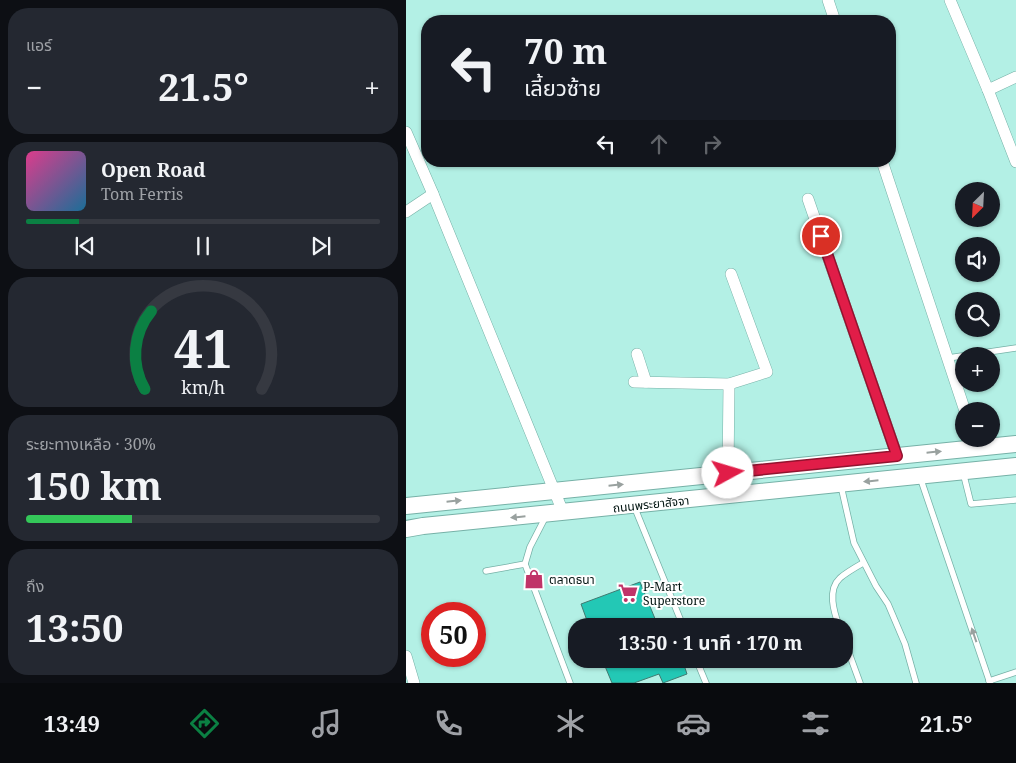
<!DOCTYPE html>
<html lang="th">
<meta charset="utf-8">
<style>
:root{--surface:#171b24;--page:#242831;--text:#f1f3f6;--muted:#9ea1a6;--line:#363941;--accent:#0b8043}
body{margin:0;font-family:"Noto Serif","Noto Sans Thai",serif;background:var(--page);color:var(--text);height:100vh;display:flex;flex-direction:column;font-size:19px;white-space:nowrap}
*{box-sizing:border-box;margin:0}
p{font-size:16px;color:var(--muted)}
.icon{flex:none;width:28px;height:28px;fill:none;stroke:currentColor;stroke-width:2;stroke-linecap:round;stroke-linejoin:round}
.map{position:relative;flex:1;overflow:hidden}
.sheet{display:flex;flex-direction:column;gap:8px;padding:8px;background:#0d0f14;width:406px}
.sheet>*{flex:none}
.top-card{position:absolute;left:15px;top:15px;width:475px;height:152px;border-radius:20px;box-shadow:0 1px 4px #0004;background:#171b24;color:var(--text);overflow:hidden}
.needle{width:32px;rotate:204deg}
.tools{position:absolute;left:549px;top:182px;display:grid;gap:10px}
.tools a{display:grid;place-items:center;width:45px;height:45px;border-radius:50%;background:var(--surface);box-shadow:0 1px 4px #0004;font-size:25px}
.speed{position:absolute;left:15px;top:602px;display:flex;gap:10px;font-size:25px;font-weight:700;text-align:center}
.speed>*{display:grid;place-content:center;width:65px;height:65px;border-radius:50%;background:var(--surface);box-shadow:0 1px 4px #0004;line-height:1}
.speed .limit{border:8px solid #d22;background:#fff;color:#111}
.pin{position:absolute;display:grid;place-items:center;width:42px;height:42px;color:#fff;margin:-21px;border:2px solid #fff;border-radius:50%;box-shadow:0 1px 5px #0007}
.me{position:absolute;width:55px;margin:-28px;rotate:84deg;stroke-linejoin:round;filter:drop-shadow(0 0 4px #0008)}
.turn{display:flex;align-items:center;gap:18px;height:105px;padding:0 20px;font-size:22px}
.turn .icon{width:65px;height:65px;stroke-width:2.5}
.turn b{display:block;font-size:35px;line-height:42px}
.lanes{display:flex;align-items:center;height:48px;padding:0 20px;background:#0003;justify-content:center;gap:25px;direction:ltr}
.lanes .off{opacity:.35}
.big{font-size:38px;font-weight:700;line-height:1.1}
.sheet .widget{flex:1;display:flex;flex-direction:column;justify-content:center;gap:8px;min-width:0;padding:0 18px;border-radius:20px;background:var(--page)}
.sheet .dial{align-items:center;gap:0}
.dial svg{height:130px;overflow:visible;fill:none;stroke:var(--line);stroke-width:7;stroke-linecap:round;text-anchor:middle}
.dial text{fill:var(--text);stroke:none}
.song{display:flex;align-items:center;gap:15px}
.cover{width:60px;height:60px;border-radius:8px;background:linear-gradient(135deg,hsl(330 70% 55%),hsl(200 70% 35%))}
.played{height:5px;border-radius:2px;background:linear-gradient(90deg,var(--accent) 15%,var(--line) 15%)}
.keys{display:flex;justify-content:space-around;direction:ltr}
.heat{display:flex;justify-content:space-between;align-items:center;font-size:28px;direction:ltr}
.charge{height:8px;border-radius:4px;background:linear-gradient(90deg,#34c759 30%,var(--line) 0)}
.trip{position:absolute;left:162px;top:618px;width:285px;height:50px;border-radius:20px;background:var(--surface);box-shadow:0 1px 4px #0004;font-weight:700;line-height:50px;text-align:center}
.menu{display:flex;height:80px;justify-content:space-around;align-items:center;background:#090b0e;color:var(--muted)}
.menu .icon{width:35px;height:35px}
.menu .on{color:var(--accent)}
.menu b{font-size:22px;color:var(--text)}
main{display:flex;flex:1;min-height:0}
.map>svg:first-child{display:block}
.building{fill:#23c8b5;stroke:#407a71}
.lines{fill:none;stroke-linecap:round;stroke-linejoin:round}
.service-casing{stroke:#76b1a7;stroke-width:7}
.minor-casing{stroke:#76b1a7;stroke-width:12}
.secondary-casing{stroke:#76b1a7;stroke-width:18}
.service{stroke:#fff;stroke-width:5.5}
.minor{stroke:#fff;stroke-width:11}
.secondary{stroke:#fff;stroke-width:16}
.oneway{fill:#99a19f}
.route-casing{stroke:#92132f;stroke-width:12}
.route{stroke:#e11d48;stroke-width:9}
.labels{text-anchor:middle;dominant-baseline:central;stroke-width:4;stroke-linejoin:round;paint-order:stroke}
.street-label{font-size:12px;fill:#001310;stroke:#fff}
.poi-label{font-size:12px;fill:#001310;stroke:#fff;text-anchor:start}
</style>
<main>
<section class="sheet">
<div class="widget"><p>แอร์</p>
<div class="heat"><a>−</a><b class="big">21.5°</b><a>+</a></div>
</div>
<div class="widget">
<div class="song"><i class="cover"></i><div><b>Open Road</b><p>Tom Ferris</p></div></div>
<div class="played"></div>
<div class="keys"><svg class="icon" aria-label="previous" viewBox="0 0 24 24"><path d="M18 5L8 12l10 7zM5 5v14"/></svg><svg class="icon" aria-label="pause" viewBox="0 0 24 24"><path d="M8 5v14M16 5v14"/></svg><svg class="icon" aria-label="next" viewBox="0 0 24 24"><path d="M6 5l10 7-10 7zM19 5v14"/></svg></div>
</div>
<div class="widget dial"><svg viewBox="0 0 100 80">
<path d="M14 69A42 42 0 1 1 86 69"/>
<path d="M14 69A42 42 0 0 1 18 21" stroke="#0b8043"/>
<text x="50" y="56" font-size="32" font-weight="700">41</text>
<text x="50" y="72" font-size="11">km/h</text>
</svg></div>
<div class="widget"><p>ระยะทางเหลือ · 30%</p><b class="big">150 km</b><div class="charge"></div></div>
<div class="widget"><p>ถึง</p><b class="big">13:50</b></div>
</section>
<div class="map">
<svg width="610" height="683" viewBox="0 0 610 683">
<rect width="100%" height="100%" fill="#b3f0e5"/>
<!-- building -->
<g class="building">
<polygon points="234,582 252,626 183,626 175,604"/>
<polygon points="196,659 276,659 281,674 257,683 253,674 228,683 206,683"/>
</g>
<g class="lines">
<defs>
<g id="service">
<polyline points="542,358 610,348"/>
<polyline points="557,472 565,504 610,500"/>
<polyline points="514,477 584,683"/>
<polyline points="435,486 448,543 470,586 482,604 499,644 510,683"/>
<polyline points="228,506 277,626"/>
<polyline points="140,516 124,547 119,564 164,683"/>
<polyline points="80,571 119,564"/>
<path d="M 433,626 C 428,612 421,590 434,578 C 441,572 450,567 457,563"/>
<polyline points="439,642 454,683"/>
<polyline points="290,659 300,683"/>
<polyline points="583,681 610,672"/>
</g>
<g id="minor">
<polyline points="422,0 429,21"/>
<polyline points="544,0 582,90 610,162"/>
<polyline points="582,90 610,77"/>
<polyline points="0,132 27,194 157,512"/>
<polyline points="476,161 559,411"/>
<polyline points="402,199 491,456"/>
<polyline points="0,212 27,194"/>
<polyline points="231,354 240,382"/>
<polyline points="228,382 323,384 361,372 325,274"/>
<polyline points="322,473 323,384"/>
<polyline points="0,656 8,683"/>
</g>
<g id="secondary">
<polyline points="0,506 610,444"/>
<polyline points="0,529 17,526 610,466"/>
</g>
</defs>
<!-- service casing -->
<use href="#service" class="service-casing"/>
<!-- minor casing -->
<use href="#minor" class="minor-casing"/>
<!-- secondary casing -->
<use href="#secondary" class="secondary-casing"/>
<!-- service -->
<use href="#service" class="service"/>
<!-- minor -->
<use href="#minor" class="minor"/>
<!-- secondary -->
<use href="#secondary" class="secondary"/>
</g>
<!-- one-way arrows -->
<defs><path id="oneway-solid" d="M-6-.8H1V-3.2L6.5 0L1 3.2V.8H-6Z" transform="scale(1.25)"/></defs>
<g class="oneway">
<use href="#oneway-solid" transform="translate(528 452) rotate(-6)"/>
<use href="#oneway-solid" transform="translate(465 481) rotate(174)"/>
<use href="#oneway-solid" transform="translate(210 485) rotate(-6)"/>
<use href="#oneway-solid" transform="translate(48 501) rotate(-6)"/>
<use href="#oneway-solid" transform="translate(112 517) rotate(174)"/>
<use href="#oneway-solid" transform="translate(568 635) rotate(-109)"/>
</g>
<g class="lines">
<defs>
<polyline id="route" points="322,473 491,456 415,236"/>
</defs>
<!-- route casing -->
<use href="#route" class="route-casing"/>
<!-- route -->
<use href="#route" class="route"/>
</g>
<!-- icons -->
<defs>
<symbol id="shop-bare" viewBox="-9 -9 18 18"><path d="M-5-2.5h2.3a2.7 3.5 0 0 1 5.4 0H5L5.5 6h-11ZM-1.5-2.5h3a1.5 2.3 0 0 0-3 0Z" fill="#c03468" stroke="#fff" stroke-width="2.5" paint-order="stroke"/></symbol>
<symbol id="supermarket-bare" viewBox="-9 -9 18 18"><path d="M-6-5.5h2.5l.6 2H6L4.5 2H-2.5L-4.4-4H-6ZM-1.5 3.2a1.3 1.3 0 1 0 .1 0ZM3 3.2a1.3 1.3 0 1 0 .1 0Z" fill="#c03468" stroke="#fff" stroke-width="2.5" paint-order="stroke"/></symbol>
</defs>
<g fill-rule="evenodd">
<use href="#shop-bare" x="114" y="565" width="28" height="28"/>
<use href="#supermarket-bare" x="208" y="579" width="28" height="28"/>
</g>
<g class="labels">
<!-- street labels -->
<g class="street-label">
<text transform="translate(245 504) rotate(-6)">ถนนพระยาสัจจา</text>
</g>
<!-- poi labels -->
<g class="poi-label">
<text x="143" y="579">ตลาดธนา</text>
<text x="237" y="586">P-Mart<tspan x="237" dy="14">Superstore</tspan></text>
</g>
</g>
</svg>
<div class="tools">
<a><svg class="needle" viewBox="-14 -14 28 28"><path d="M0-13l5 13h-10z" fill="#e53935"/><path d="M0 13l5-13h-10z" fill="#9ea1a6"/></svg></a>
<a><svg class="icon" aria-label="sound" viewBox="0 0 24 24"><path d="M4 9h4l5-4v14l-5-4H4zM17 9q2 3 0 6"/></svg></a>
<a><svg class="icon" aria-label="search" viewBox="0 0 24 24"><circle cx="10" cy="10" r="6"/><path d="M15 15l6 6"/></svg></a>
<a>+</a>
<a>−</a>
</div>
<div class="speed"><div class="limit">50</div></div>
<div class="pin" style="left:415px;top:236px;background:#d93025"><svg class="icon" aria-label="arrive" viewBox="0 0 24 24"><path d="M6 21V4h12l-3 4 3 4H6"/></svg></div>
<svg class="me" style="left:322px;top:473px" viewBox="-20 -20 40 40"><circle r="19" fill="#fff"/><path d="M0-13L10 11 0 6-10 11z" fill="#e11d48"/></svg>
<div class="trip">13:50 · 1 นาที · 170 m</div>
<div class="top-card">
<div class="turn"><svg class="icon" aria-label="left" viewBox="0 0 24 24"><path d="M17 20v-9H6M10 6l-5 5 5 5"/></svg><div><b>70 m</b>เลี้ยวซ้าย</div></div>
<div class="lanes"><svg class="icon" aria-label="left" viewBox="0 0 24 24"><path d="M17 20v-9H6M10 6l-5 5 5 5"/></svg><svg class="icon off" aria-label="ahead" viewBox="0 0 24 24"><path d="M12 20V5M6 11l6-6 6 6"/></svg><svg class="icon off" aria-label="right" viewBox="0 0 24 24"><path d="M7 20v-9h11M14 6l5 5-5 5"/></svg></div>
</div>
</div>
</main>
<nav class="menu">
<b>13:49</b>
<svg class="icon on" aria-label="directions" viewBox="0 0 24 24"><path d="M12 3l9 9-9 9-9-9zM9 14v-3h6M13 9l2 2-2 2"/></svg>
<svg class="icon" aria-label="music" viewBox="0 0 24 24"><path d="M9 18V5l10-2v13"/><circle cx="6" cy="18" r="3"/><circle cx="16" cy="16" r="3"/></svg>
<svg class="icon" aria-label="phone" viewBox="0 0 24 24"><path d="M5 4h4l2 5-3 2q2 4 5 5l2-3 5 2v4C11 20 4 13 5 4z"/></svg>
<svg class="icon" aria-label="climate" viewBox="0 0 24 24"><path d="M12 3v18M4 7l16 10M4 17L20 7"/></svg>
<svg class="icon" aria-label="car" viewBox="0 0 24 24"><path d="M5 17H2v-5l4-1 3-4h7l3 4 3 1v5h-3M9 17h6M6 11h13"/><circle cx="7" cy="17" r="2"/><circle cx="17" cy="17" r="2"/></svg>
<svg class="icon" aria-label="filters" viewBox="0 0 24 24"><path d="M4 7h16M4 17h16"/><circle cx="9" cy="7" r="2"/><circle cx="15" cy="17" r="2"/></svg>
<b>21.5°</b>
</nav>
